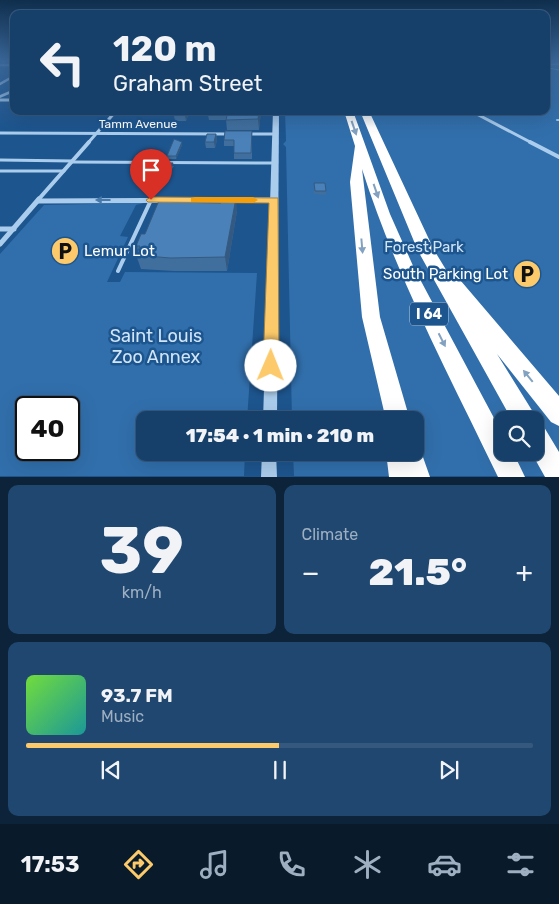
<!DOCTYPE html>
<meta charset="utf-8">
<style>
:root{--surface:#16406a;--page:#1f4770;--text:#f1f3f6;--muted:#9eafc1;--line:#35597e;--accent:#fcca6a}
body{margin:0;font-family:Rubik,sans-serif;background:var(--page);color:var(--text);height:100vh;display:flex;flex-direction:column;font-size:19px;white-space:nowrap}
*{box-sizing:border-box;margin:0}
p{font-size:16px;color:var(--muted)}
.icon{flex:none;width:28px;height:28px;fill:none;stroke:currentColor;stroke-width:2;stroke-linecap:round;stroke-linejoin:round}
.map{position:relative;height:477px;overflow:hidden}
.details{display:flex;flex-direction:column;gap:8px;padding:8px;background:#0c233a;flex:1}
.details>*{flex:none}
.banner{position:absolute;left:10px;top:10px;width:540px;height:105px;border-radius:10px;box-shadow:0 5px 20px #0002,0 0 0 1px var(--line);background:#16406a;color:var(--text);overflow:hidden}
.tools{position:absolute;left:494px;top:411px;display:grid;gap:10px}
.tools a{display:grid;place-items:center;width:50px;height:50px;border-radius:10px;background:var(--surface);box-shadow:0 5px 20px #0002,0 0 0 1px var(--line);font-size:25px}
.speed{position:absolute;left:15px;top:396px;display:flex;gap:10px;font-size:25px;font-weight:700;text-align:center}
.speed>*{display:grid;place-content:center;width:65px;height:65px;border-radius:50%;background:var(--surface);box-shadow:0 5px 20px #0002,0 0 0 1px var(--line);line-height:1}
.speed .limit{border:2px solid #111;border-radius:8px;background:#fff;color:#111}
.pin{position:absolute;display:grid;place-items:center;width:42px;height:42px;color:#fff;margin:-51px -21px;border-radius:50% 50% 50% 0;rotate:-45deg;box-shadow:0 0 5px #0007}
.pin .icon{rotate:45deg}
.me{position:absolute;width:55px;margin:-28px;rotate:1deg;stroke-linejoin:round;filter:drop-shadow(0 0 4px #0008)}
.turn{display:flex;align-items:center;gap:18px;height:105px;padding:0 20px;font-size:22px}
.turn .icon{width:65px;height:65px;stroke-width:2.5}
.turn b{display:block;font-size:35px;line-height:42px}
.big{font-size:38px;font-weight:800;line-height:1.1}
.details .card{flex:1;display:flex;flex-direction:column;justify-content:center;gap:8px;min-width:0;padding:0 18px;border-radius:10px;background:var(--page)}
.details .dial{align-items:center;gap:0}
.dial b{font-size:65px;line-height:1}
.song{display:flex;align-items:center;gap:15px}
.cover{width:60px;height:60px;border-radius:8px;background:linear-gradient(135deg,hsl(100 70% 55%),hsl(180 70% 35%))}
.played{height:5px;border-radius:2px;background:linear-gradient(90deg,var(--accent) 50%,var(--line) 50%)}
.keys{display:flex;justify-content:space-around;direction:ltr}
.heat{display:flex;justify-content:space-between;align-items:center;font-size:28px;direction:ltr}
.details .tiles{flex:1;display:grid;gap:8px;grid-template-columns:1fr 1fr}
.card:last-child{grid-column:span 2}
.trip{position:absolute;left:136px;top:411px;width:288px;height:50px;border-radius:10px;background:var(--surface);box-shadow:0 5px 20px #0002,0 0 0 1px var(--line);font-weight:800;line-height:50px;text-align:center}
.dock{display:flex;height:80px;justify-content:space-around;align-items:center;background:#091a2a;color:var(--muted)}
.dock .icon{width:35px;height:35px}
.dock .selected{color:var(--accent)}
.dock b{font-size:22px;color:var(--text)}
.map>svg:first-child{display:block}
.green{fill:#316fac;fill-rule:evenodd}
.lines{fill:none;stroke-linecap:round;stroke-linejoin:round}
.stream-far1{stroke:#9fc8ef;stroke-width:1}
.stream{stroke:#9fc8ef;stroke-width:2}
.service-far2{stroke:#abcded;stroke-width:2}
.service-far1{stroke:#abcded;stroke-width:3}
.service{stroke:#abcded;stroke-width:4}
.minor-far3{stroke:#abcded;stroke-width:2.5}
.minor-far2{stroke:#abcded;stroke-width:3}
.minor-far1{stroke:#abcded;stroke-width:4}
.minor{stroke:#abcded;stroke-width:5}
.tertiary{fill:#abcded;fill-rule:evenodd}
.motorway{fill:#fff;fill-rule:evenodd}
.wall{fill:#406f9e}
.shaded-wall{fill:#345a81}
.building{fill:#4a81b8;stroke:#345a81}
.oneway{fill:#83a2c1}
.oneway2{fill:#4879aa}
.route{fill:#fcca6a;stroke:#a48345}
.slow{fill:#f59e0b}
.labels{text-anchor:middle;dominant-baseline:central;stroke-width:5;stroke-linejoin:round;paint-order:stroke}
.far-street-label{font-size:12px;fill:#fff;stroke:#1d558e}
.shield{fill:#1d558e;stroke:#bcd;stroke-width:1}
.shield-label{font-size:14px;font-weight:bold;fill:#fff}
.park-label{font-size:15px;fill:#d1e5f9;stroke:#1d558e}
.poi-label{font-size:15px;fill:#fff;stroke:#1d558e;text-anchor:start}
.near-park-label{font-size:18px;fill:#d1e5f9;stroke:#1d558e}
</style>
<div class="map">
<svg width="559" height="477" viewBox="0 0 559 477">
<rect width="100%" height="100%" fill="#1d558e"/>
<!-- green -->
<g class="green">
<path d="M 546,61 L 559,61 L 559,476 L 294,476 L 293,453 L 415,452 L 415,420 L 292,420 L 286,147 L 283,144 L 286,141 L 285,111 L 546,111 ZM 502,420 L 535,420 L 535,452 L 502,452 Z"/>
<path d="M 144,203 L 136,205 L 120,236 L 128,237 L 107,282 L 120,282 L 125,272 L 257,273 L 247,420 L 145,420 L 145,452 L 245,453 L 244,476 L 0,476 L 0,254 L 44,205 ZM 26,408 L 69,408 L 69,450 L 26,450 Z"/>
</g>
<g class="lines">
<!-- stream-far1 -->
<polyline class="stream-far1" points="549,68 559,70"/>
<!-- stream -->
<polyline class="stream" points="557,120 559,120"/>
<!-- service-far2 -->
<polyline class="service-far2" points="546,65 559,64"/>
<!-- service-far1 -->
<g class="service-far1">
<polyline points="0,160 73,161"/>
<polyline points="72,162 275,163"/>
<polyline points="0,171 64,171"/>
</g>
<!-- service -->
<polyline class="service" points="118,271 151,200"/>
<!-- minor-far3 -->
<g class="minor-far3">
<polyline points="0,65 14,65"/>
<polyline points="0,84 14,76"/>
</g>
<!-- minor-far2 -->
<g class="minor-far2">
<polyline points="0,100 14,100"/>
<polyline points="471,111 532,143"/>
<polyline points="0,133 230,134"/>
<polyline points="246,134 276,134"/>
<polyline points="88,143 116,111"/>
</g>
<!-- minor-far1 -->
<g class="minor-far1">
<polyline points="530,142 559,157"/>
<polyline points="38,200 89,142"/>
<polyline points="236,200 274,200"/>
</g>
<!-- minor -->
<g class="minor">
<polyline points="38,201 274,200"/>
<polyline points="0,229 14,229"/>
<polyline points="0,244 39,199"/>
</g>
<!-- tertiary -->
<g class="tertiary">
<polygon points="14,89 14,92 0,98 0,95"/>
<polygon points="273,111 279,111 277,420 263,420"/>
<polygon points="262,452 276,452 277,477 261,477"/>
</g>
<!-- motorway -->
<g class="motorway">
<path d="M 344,111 L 353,111 L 390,214 L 414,268 L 502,433 L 502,452 L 513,452 L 525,477 L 498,477 C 449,375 396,276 362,169 L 380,317 L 410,420 L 386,420 L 362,317 L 350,182 L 355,146 Z"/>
<polygon points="360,111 369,111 434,250 448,273 455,274 559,396 559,426 551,422 497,354 533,412 537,420 535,424 544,427 559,452 559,477 545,477 531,452 535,452 535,420 512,420 418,251"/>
<polygon points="415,442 418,443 430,477 389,477 386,452 415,452"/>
</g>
</g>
<!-- wall -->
<g class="wall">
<polygon points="173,111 190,111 186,121 175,121"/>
<polygon points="207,111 261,111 259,130 227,130 226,120 209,120"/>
<polygon points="252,131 252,159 234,159 234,146 224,146 224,140"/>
<polygon points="216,134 217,140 215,148 206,148 205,142"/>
<polygon points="182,142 182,145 176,159 168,159 167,156"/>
<polygon points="164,163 174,166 172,169 163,169 162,166"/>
<polygon points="314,183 326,191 326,195 314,194"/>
<polygon points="174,202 237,211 227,271 174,271 141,269 136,255 138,251 136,246 145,234"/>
</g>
<!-- shaded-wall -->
<g class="shaded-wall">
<polygon points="184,111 190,111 186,121"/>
<polygon points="259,111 261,111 259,130 258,119"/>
<polygon points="216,134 217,140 215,148 214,142"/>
<polygon points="182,142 182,145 176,159 176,156"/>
<polygon points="236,198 237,211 227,271 225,257"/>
</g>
<!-- building -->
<g class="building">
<polygon points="228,111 259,111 258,119 226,120"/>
<polygon points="225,131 252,131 251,153 234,153 234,140 224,140"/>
<polygon points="207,134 216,134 214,142 205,142"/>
<polygon points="174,139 182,142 176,156 167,156"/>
<polygon points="164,163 173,163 172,165 162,166"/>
<polygon points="314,183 325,183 326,191 315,191"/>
<polygon points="160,198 173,198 172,202 221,203 222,198 236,198 225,257 170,258 136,255 140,246 136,246 141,234 145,234"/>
</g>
<!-- one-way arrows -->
<defs><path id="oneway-solid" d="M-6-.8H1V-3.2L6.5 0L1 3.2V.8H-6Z" transform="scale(1.25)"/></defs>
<g class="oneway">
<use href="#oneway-solid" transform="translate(354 128) rotate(71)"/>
<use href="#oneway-solid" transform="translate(376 191) rotate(71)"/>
<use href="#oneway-solid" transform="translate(362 246) rotate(85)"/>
<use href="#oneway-solid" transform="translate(442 340) rotate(63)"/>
<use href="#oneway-solid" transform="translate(528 376) rotate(-129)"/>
</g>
<use class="oneway2" href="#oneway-solid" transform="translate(103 200) rotate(180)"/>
<!-- sky -->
<linearGradient id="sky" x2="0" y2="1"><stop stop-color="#102f4e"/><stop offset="0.48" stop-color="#3a689b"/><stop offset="1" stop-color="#3a689b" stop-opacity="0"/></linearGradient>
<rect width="559" height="128" fill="url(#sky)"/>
<!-- route -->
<polygon class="route" points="151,197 278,198 279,366 277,371 271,374 265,371 263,366 269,203 148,202 146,200"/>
<!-- slow -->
<polygon class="slow" points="195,197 253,197 258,200 253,203 191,202 191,198"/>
<!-- icons -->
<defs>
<symbol id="parking-disc" viewBox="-11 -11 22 22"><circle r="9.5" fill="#fcca6a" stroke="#1d558e"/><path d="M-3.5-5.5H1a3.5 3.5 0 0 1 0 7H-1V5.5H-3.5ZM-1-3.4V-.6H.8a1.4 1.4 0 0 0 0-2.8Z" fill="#111"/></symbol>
</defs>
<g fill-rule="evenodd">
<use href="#parking-disc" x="49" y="235" width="32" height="32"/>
<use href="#parking-disc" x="511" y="258" width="32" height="32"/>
</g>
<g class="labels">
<!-- far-street labels -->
<g class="far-street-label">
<text x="138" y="124">Tamm Avenue</text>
</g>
<!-- shield labels -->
<rect class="shield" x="410" y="302.5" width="38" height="23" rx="4"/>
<g class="shield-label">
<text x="429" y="314">I 64</text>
</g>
<!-- park labels -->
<g class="park-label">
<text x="424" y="247">Forest Park</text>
</g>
<!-- poi labels -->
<g class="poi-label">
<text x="84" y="251">Lemur Lot</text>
<text x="508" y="274" text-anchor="end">South Parking Lot</text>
</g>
<!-- near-park labels -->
<g class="near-park-label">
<text x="156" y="336">Saint Louis<tspan x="156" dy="21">Zoo Annex</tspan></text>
</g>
</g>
</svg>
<div class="tools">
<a><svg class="icon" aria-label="search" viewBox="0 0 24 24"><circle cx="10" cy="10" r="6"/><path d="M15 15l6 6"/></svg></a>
</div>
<div class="speed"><div class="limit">40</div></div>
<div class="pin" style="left:151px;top:200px;background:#d93025"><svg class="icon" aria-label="arrive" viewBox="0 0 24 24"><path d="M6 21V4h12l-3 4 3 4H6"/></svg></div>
<svg class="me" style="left:271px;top:366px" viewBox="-20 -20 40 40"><circle r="19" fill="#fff"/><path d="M0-13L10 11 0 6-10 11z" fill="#fcca6a"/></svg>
<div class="trip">17:54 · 1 min · 210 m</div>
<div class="banner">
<div class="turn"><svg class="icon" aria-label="left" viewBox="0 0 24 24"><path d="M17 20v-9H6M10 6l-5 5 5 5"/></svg><div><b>120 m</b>Graham Street</div></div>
</div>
</div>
<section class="details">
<div class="tiles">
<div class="card dial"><b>39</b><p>km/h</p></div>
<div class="card"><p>Climate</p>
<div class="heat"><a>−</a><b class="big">21.5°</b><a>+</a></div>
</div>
<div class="card">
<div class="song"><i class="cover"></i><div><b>93.7 FM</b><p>Music</p></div></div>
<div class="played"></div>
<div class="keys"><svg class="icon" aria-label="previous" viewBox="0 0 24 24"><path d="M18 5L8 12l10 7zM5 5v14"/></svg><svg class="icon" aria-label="pause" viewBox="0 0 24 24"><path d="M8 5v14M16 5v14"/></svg><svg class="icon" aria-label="next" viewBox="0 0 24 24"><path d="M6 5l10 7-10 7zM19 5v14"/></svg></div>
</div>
</div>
</section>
<nav class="dock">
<b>17:53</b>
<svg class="icon selected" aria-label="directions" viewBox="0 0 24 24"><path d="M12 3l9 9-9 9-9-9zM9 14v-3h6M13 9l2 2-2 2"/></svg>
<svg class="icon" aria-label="music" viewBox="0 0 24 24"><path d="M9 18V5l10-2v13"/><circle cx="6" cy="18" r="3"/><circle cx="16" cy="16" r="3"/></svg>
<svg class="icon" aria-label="phone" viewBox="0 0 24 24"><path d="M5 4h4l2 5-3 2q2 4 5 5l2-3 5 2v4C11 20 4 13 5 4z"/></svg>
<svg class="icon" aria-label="climate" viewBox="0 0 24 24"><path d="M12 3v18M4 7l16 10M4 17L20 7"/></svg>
<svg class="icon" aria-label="car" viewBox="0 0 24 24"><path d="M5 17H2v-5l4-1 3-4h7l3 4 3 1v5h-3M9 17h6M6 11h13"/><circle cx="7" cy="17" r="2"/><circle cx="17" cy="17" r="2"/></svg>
<svg class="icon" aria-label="filters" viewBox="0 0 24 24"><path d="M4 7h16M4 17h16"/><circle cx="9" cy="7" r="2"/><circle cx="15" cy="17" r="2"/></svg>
</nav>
